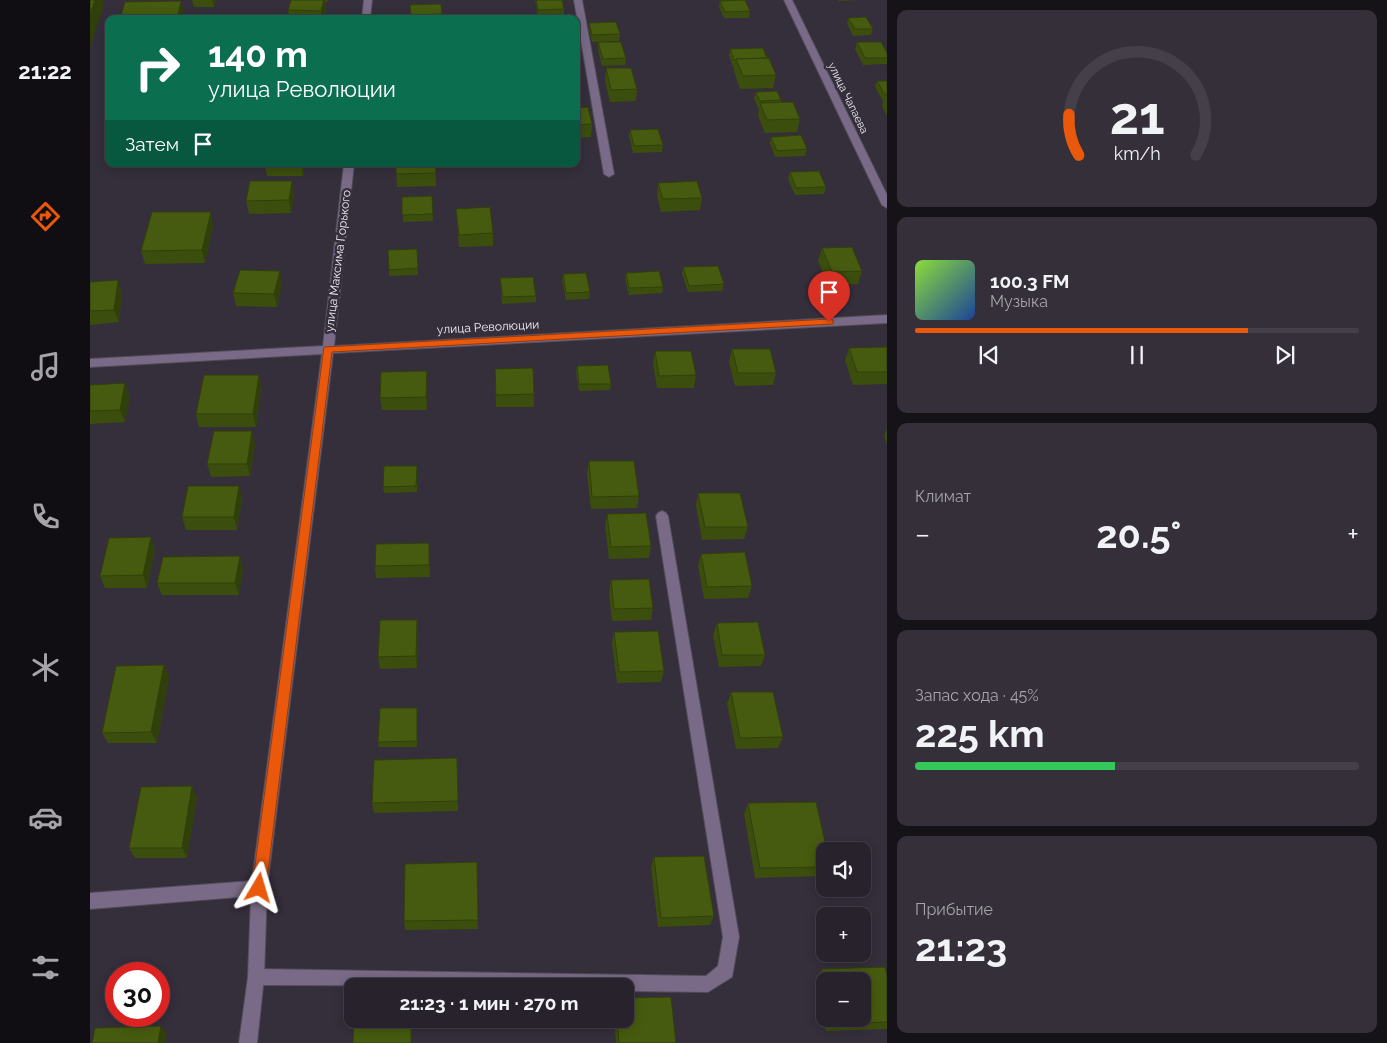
<!DOCTYPE html>
<html lang="ru">
<meta charset="utf-8">
<style>
:root{--surface:#28222c;--page:#342f38;--text:#f1f3f6;--muted:#a5a4a9;--line:#443f48;--accent:#ea580c}
body{margin:0;font-family:Raleway,sans-serif;background:var(--page);color:var(--text);height:100vh;display:flex;flex-direction:column;font-size:19px;white-space:nowrap}
*{box-sizing:border-box;margin:0}
p{font-size:16px;color:var(--muted)}
.icon{flex:none;width:28px;height:28px;fill:none;stroke:currentColor;stroke-width:2;stroke-linecap:round;stroke-linejoin:round}
.map{position:relative;flex:1;overflow:hidden}
.drawer{display:flex;flex-direction:column;gap:10px;padding:10px;background:#161318;width:500px}
.drawer>*{flex:none}
.guide{position:absolute;left:15px;top:15px;width:475px;height:152px;border-radius:10px;box-shadow:0 2px 12px #0003,0 0 0 1px var(--line);background:#0b6e4f;color:#fff;overflow:hidden}
.buttons{position:absolute;left:726px;top:842px;display:grid;gap:10px}
.buttons a{display:grid;place-items:center;width:55px;height:55px;border-radius:10px;background:var(--surface);box-shadow:0 2px 12px #0003,0 0 0 1px var(--line);font-size:25px}
.speed{position:absolute;left:15px;top:962px;display:flex;gap:10px;font-size:25px;font-weight:700;text-align:center}
.speed>*{display:grid;place-content:center;width:65px;height:65px;border-radius:50%;background:var(--surface);box-shadow:0 2px 12px #0003,0 0 0 1px var(--line);line-height:1}
.speed .limit{border:8px solid #d22;background:#fff;color:#111}
.pin{position:absolute;display:grid;place-items:center;width:42px;height:42px;color:#fff;margin:-51px -21px;border-radius:50% 50% 50% 0;rotate:-45deg;box-shadow:0 0 5px #0007}
.pin .icon{rotate:45deg}
.me{position:absolute;width:55px;margin:-28px;rotate:7deg;stroke-linejoin:round;filter:drop-shadow(0 0 4px #0008)}
.turn{display:flex;align-items:center;gap:18px;height:105px;padding:0 20px;font-size:22px}
.turn .icon{width:65px;height:65px;stroke-width:2.5}
.turn b{display:block;font-size:35px;line-height:42px}
.then{display:flex;align-items:center;height:48px;padding:0 20px;background:#0003;gap:10px;font-size:19px}
.big{font-size:38px;font-weight:700;line-height:1.1}
.drawer .tile{flex:1;display:flex;flex-direction:column;justify-content:center;gap:8px;min-width:0;padding:0 18px;border-radius:10px;background:var(--page)}
.drawer .dial{align-items:center;gap:0}
.dial svg{height:130px;overflow:visible;fill:none;stroke:var(--line);stroke-width:7;stroke-linecap:round;text-anchor:middle}
.dial text{fill:var(--text);stroke:none}
.song{display:flex;align-items:center;gap:15px}
.cover{width:60px;height:60px;border-radius:8px;background:linear-gradient(135deg,hsl(90 70% 55%),hsl(220 70% 35%))}
.played{height:5px;border-radius:2px;background:linear-gradient(90deg,var(--accent) 75%,var(--line) 75%)}
.keys{display:flex;justify-content:space-around;direction:ltr}
.heat{display:flex;justify-content:space-between;align-items:center;font-size:28px;direction:ltr}
.charge{height:8px;border-radius:4px;background:linear-gradient(90deg,#34c759 45%,var(--line) 0)}
.trip{position:absolute;left:254px;top:978px;width:290px;height:50px;border-radius:10px;background:var(--surface);box-shadow:0 2px 12px #0003,0 0 0 1px var(--line);font-weight:700;line-height:50px;text-align:center}
main{display:flex;flex:1;min-height:0}
.menu{display:flex;flex-direction:column;width:90px;justify-content:space-around;align-items:center;background:#100e12;color:var(--muted)}
.menu .icon{width:35px;height:35px}
.menu .on{color:var(--accent)}
.menu b{font-size:22px;color:var(--text)}
.map>svg:first-child{display:block}
.lines{fill:none;stroke-linecap:round;stroke-linejoin:round}
.lane-casing{stroke:#534c59;stroke-width:2}
.street-casing{stroke:#534c59;stroke-width:2}
.lane{fill:#796b87;fill-rule:evenodd}
.street{fill:#796b87;fill-rule:evenodd}
.wall{fill:#3c4e0d;fill-rule:evenodd}
.shaded-wall{fill:#31400a}
.building{fill:#465b0f;stroke:#31400a}
.route{fill:#ea580c;stroke:#983908}
.labels{text-anchor:middle;dominant-baseline:central;stroke-width:5;stroke-linejoin:round;paint-order:stroke}
.far-street-label{font-size:11px;fill:#f0ecf5;stroke:#352e3b}
.street-label{font-size:12px;fill:#f0ecf5;stroke:#352e3b}
</style>
<main>
<nav class="menu">
<b>21:22</b>
<svg class="icon on" aria-label="directions" viewBox="0 0 24 24"><path d="M12 3l9 9-9 9-9-9zM9 14v-3h6M13 9l2 2-2 2"/></svg>
<svg class="icon" aria-label="music" viewBox="0 0 24 24"><path d="M9 18V5l10-2v13"/><circle cx="6" cy="18" r="3"/><circle cx="16" cy="16" r="3"/></svg>
<svg class="icon" aria-label="phone" viewBox="0 0 24 24"><path d="M5 4h4l2 5-3 2q2 4 5 5l2-3 5 2v4C11 20 4 13 5 4z"/></svg>
<svg class="icon" aria-label="climate" viewBox="0 0 24 24"><path d="M12 3v18M4 7l16 10M4 17L20 7"/></svg>
<svg class="icon" aria-label="car" viewBox="0 0 24 24"><path d="M5 17H2v-5l4-1 3-4h7l3 4 3 1v5h-3M9 17h6M6 11h13"/><circle cx="7" cy="17" r="2"/><circle cx="17" cy="17" r="2"/></svg>
<svg class="icon" aria-label="filters" viewBox="0 0 24 24"><path d="M4 7h16M4 17h16"/><circle cx="9" cy="7" r="2"/><circle cx="15" cy="17" r="2"/></svg>
</nav>
<div class="map">
<svg width="797" height="1043" viewBox="0 0 797 1043">
<rect width="100%" height="100%" fill="#352e3b"/>
<g class="lines">
<defs>
<g id="lane">
<polygon points="484,0 492,0 524,174 519,177 514,174"/>
<polygon points="572,511 576,513 578,516 649,937 642,977 618,992 535,991 535,986 166,985 160,983 158,977 160,971 166,969 616,976 628,966 633,937 566,516 568,513"/>
</g>
<g id="street">
<polygon points="274,0 282,0 280,19 272,19"/>
<polygon points="694,0 702,0 797,195 797,208 792,205"/>
<polygon points="254,164 264,164 244,346 797,315 797,323 243,353 177,888 174,977 167,1043 149,1043 158,977 161,896 0,909 0,893 162,881 232,354 0,367 0,359 233,346"/>
</g>
</defs>
<!-- lane casing -->
<use href="#lane" class="lane-casing"/>
<!-- street casing -->
<use href="#street" class="street-casing"/>
<!-- lane -->
<use href="#lane" class="lane"/>
<!-- street -->
<use href="#street" class="street"/>
</g>
<!-- wall -->
<g class="wall">
<polygon points="102,0 126,0 124,7 104,7"/>
<polygon points="201,0 238,0 237,2 235,2 236,10 234,19 199,19 198,10"/>
<polygon points="445,0 472,0 474,9 474,15 448,16"/>
<polygon points="629,0 655,0 660,11 659,18 634,18 629,7 630,2"/>
<polygon points="748,0 769,0 749,1"/>
<polygon points="351,4 352,19 321,19 320,5"/>
<polygon points="758,18 783,29 781,35 763,36 757,24"/>
<polygon points="499,23 530,34 529,41 502,42 499,29"/>
<polygon points="508,42 536,58 535,65 512,66 508,49"/>
<polygon points="767,42 797,53 797,64 773,65 765,49"/>
<polygon points="640,49 677,58 686,75 683,88 650,89 644,71 644,66 643,67 639,55"/>
<polygon points="516,68 547,89 546,101 520,102 515,81"/>
<polygon points="787,81 797,81 797,116 792,106 793,101 785,87"/>
<polygon points="666,92 691,100 691,102 710,119 707,132 675,133 668,116 669,108 668,108 664,98"/>
<polygon points="486,108 502,124 501,137 486,138"/>
<polygon points="540,130 573,145 572,152 543,153 539,136"/>
<polygon points="681,137 717,149 715,156 685,157 680,143"/>
<polygon points="175,164 215,164 213,176 177,176"/>
<polygon points="306,164 345,164 346,186 307,187"/>
<polygon points="700,172 736,187 734,194 705,195 698,179"/>
<polygon points="568,183 612,198 610,210 571,212 567,196"/>
<polygon points="204,194 201,213 159,214 156,201"/>
<polygon points="342,196 343,221 313,222 312,197"/>
<polygon points="366,209 403,233 403,246 369,247"/>
<polygon points="123,225 115,263 55,264 51,251"/>
<polygon points="732,248 772,271 768,284 738,285 728,261"/>
<polygon points="327,249 328,275 299,276 299,270"/>
<polygon points="593,267 634,284 632,291 598,292 592,274"/>
<polygon points="536,273 573,287 572,293 539,295 535,279"/>
<polygon points="473,274 500,292 499,299 476,300 472,280"/>
<polygon points="410,278 446,296 446,302 412,304"/>
<polygon points="0,282 32,293 29,322 0,325"/>
<polygon points="192,284 187,307 146,306 143,293"/>
<polygon points="797,347 797,384 763,385 755,360 759,348"/>
<polygon points="642,349 686,373 683,385 645,386 639,362"/>
<polygon points="565,351 606,375 604,388 567,388 563,364"/>
<polygon points="487,366 521,384 520,390 489,391 486,372"/>
<polygon points="405,369 444,394 444,407 406,407"/>
<polygon points="169,375 171,387 166,427 109,427 106,414"/>
<polygon points="337,384 337,410 292,410 290,398"/>
<polygon points="0,385 40,396 35,422 0,424"/>
<polygon points="797,428 797,445 794,436"/>
<polygon points="165,444 160,476 121,477 117,464"/>
<polygon points="499,461 549,496 547,508 501,509 497,474"/>
<polygon points="327,466 327,492 294,493 293,487"/>
<polygon points="608,493 658,527 654,539 612,540 606,506"/>
<polygon points="152,498 147,530 96,530 92,517"/>
<polygon points="517,514 561,546 559,558 519,559 515,526"/>
<polygon points="65,550 57,588 15,588 10,576"/>
<polygon points="611,554 662,586 658,598 614,599 608,566"/>
<polygon points="340,555 340,577 286,578 285,566"/>
<polygon points="153,569 149,595 72,595 67,583"/>
<polygon points="521,580 563,608 561,620 522,621 519,592"/>
<polygon points="327,620 328,631 327,668 290,669 288,657"/>
<polygon points="627,623 675,655 671,666 629,667 623,635"/>
<polygon points="524,632 574,671 571,682 527,683 522,644"/>
<polygon points="79,677 67,743 18,743 12,733"/>
<polygon points="641,692 693,737 688,748 646,749 637,704"/>
<polygon points="327,713 327,747 289,747 288,742"/>
<polygon points="368,769 368,811 284,813 282,803"/>
<polygon points="107,797 97,858 45,858 39,848"/>
<polygon points="658,803 735,851 734,876 665,878 654,814"/>
<polygon points="564,857 624,916 620,925 568,927 561,867"/>
<polygon points="387,862 388,929 315,930 314,921"/>
<path d="M 732,969 L 797,976 L 797,1029 L 736,1031 L 726,978 ZM 735,981 L 772,1019 L 735,1019 Z"/>
<polygon points="524,1019 535,1019 586,1043 526,1043"/>
</g>
<!-- shaded-wall -->
<g class="shaded-wall">
<polygon points="5,0 13,0 14,4 0,48 0,15"/>
<polygon points="122,0 126,0 124,7"/>
<polygon points="234,0 235,0 236,10 234,19 232,19 231,11"/>
<polygon points="91,1 95,19 87,19"/>
<polygon points="211,164 215,164 213,176"/>
<polygon points="202,181 204,194 201,213 199,200"/>
<polygon points="121,212 123,225 115,263 112,250"/>
<polygon points="190,271 192,284 187,307 184,294"/>
<polygon points="28,280 32,293 29,322 24,310"/>
<polygon points="337,371 337,410 336,397"/>
<polygon points="169,375 171,387 166,427 163,414"/>
<polygon points="35,383 40,396 35,422 30,410"/>
<polygon points="162,431 165,444 160,476 157,464"/>
<polygon points="149,486 152,498 147,530 144,517"/>
<polygon points="61,537 65,550 57,588 53,575"/>
<polygon points="339,543 340,555 340,577 339,565"/>
<polygon points="150,556 153,569 149,595 145,583"/>
<polygon points="327,620 328,631 327,668 326,656"/>
<polygon points="74,665 79,677 67,743 61,732"/>
<polygon points="102,786 107,797 97,858 92,848"/>
<rect x="321" y="1019" width="1" height="24"/>
<polygon points="71,1026 77,1034 75,1043 68,1043"/>
</g>
<!-- building -->
<g class="building">
<polygon points="0,0 5,0 0,15"/>
<polygon points="201,0 234,0 231,11 198,10"/>
<polygon points="446,0 472,0 474,9 448,10"/>
<polygon points="655,0 660,11 635,12 630,1"/>
<polygon points="91,1 87,19 30,19 35,2"/>
<polygon points="351,4 352,14 321,15 320,5"/>
<polygon points="776,17 783,29 765,29 758,18"/>
<polygon points="526,22 530,34 502,35 499,23"/>
<polygon points="508,42 531,42 536,58 513,59"/>
<polygon points="767,42 791,42 797,53 797,58 775,58"/>
<polygon points="673,48 677,58 646,59 646,60 644,60 640,49"/>
<polygon points="679,58 686,75 653,76 646,59"/>
<polygon points="516,68 541,68 547,89 521,90"/>
<polygon points="787,81 797,81 797,93 796,94 796,95 795,95"/>
<polygon points="687,91 691,100 670,101 666,92"/>
<polygon points="703,102 710,119 677,120 670,103"/>
<polygon points="498,107 502,124 486,125 486,108"/>
<polygon points="568,129 573,145 544,146 540,130"/>
<polygon points="711,135 717,149 687,151 681,137"/>
<polygon points="306,164 345,164 346,173 306,174"/>
<polygon points="729,171 736,187 706,188 700,172"/>
<polygon points="160,181 202,181 199,200 156,201"/>
<polygon points="607,181 612,198 573,199 568,183"/>
<polygon points="342,196 343,214 312,215 312,197"/>
<polygon points="400,207 403,233 369,235 366,209"/>
<polygon points="62,212 121,212 112,250 51,251"/>
<polygon points="762,247 772,271 742,272 732,248"/>
<polygon points="327,249 328,268 299,270 298,250"/>
<polygon points="628,266 634,284 599,286 593,267"/>
<polygon points="150,270 190,271 184,294 143,293"/>
<polygon points="569,271 573,287 539,288 536,273"/>
<polygon points="496,273 500,292 476,293 473,274"/>
<polygon points="443,277 446,296 413,297 410,278"/>
<polygon points="28,280 24,310 0,311 0,282"/>
<polygon points="797,347 797,372 767,372 759,348"/>
<polygon points="642,349 680,349 686,373 648,373"/>
<polygon points="565,351 601,351 606,375 569,376"/>
<polygon points="518,365 521,384 489,384 487,366"/>
<polygon points="443,368 444,394 406,395 405,369"/>
<polygon points="337,371 336,397 290,398 291,372"/>
<polygon points="114,375 169,375 163,414 106,414"/>
<polygon points="35,383 30,410 0,411 0,385"/>
<polygon points="124,431 162,431 157,464 117,464"/>
<polygon points="499,461 544,461 549,496 502,497"/>
<polygon points="294,466 327,466 326,486 293,487"/>
<polygon points="98,486 149,486 144,517 92,517"/>
<polygon points="608,493 650,493 658,527 615,527"/>
<polygon points="556,513 561,546 521,547 517,514"/>
<polygon points="61,537 53,575 10,576 19,538"/>
<polygon points="339,543 339,565 285,566 286,544"/>
<polygon points="655,552 662,586 617,587 611,554"/>
<polygon points="150,556 145,583 67,583 73,557"/>
<polygon points="559,579 563,608 524,609 521,580"/>
<polygon points="290,620 327,620 326,656 288,657"/>
<polygon points="668,622 675,655 632,655 627,623"/>
<polygon points="568,631 574,671 529,672 524,632"/>
<polygon points="74,665 61,732 12,733 26,666"/>
<polygon points="641,692 683,692 693,737 650,738"/>
<polygon points="290,708 327,708 327,741 288,742"/>
<polygon points="367,758 368,801 282,803 284,760"/>
<polygon points="102,786 92,848 39,848 51,787"/>
<polygon points="726,802 737,851 735,851 735,867 670,868 658,803"/>
<polygon points="614,856 624,916 571,918 564,857"/>
<polygon points="387,862 388,920 314,921 315,864"/>
<polygon points="795,967 797,976 797,1022 743,1024 742,1019 772,1019 772,981 735,981 735,986 732,969"/>
<polygon points="581,997 586,1043 529,1043 527,1019 535,1019 535,998"/>
<polygon points="264,1019 321,1019 321,1043 263,1043"/>
<polygon points="71,1026 68,1043 2,1043 5,1028"/>
</g>
<!-- route -->
<polygon class="route" points="739,319 743,320 743,324 242,352 176,888 174,893 169,895 164,893 162,888 234,347"/>
<g class="labels">
<!-- far-street labels -->
<g class="far-street-label">
<text transform="translate(758 98) rotate(64)">улица Чапаева</text>
</g>
<!-- street labels -->
<g class="street-label">
<text transform="translate(248 261) rotate(-83)">улица Максима Горького</text>
<text transform="translate(398 327) rotate(-3)">улица Революции</text>
</g>
</g>
</svg>
<div class="buttons">
<a><svg class="icon" aria-label="sound" viewBox="0 0 24 24"><path d="M4 9h4l5-4v14l-5-4H4zM17 9q2 3 0 6"/></svg></a>
<a>+</a>
<a>−</a>
</div>
<div class="speed"><div class="limit">30</div></div>
<div class="pin" style="left:739px;top:322px;background:#d93025"><svg class="icon" aria-label="arrive" viewBox="0 0 24 24"><path d="M6 21V4h12l-3 4 3 4H6"/></svg></div>
<svg class="me" style="left:169px;top:888px" viewBox="-20 -20 40 40"><path d="M0-17L14 15 0 8-14 15z" fill="#ea580c" stroke="#fff" stroke-width="4"/></svg>
<div class="trip">21:23 · 1 мин · 270 m</div>
<div class="guide">
<div class="turn"><svg class="icon" aria-label="right" viewBox="0 0 24 24"><path d="M7 20v-9h11M14 6l5 5-5 5"/></svg><div><b>140 m</b>улица Революции</div></div>
<div class="then">Затем<svg class="icon" aria-label="arrive" viewBox="0 0 24 24"><path d="M6 21V4h12l-3 4 3 4H6"/></svg></div>
</div>
</div>
<section class="drawer">
<div class="tile dial"><svg viewBox="0 0 100 80">
<path d="M14 69A42 42 0 1 1 86 69"/>
<path d="M14 69A42 42 0 0 1 8 44" stroke="#ea580c"/>
<text x="50" y="56" font-size="32" font-weight="700">21</text>
<text x="50" y="72" font-size="11">km/h</text>
</svg></div>
<div class="tile">
<div class="song"><i class="cover"></i><div><b>100.3 FM</b><p>Музыка</p></div></div>
<div class="played"></div>
<div class="keys"><svg class="icon" aria-label="previous" viewBox="0 0 24 24"><path d="M18 5L8 12l10 7zM5 5v14"/></svg><svg class="icon" aria-label="pause" viewBox="0 0 24 24"><path d="M8 5v14M16 5v14"/></svg><svg class="icon" aria-label="next" viewBox="0 0 24 24"><path d="M6 5l10 7-10 7zM19 5v14"/></svg></div>
</div>
<div class="tile"><p>Климат</p>
<div class="heat"><a>−</a><b class="big">20.5°</b><a>+</a></div>
</div>
<div class="tile"><p>Запас хода · 45%</p><b class="big">225 km</b><div class="charge"></div></div>
<div class="tile"><p>Прибытие</p><b class="big">21:23</b></div>
</section>
</main>
